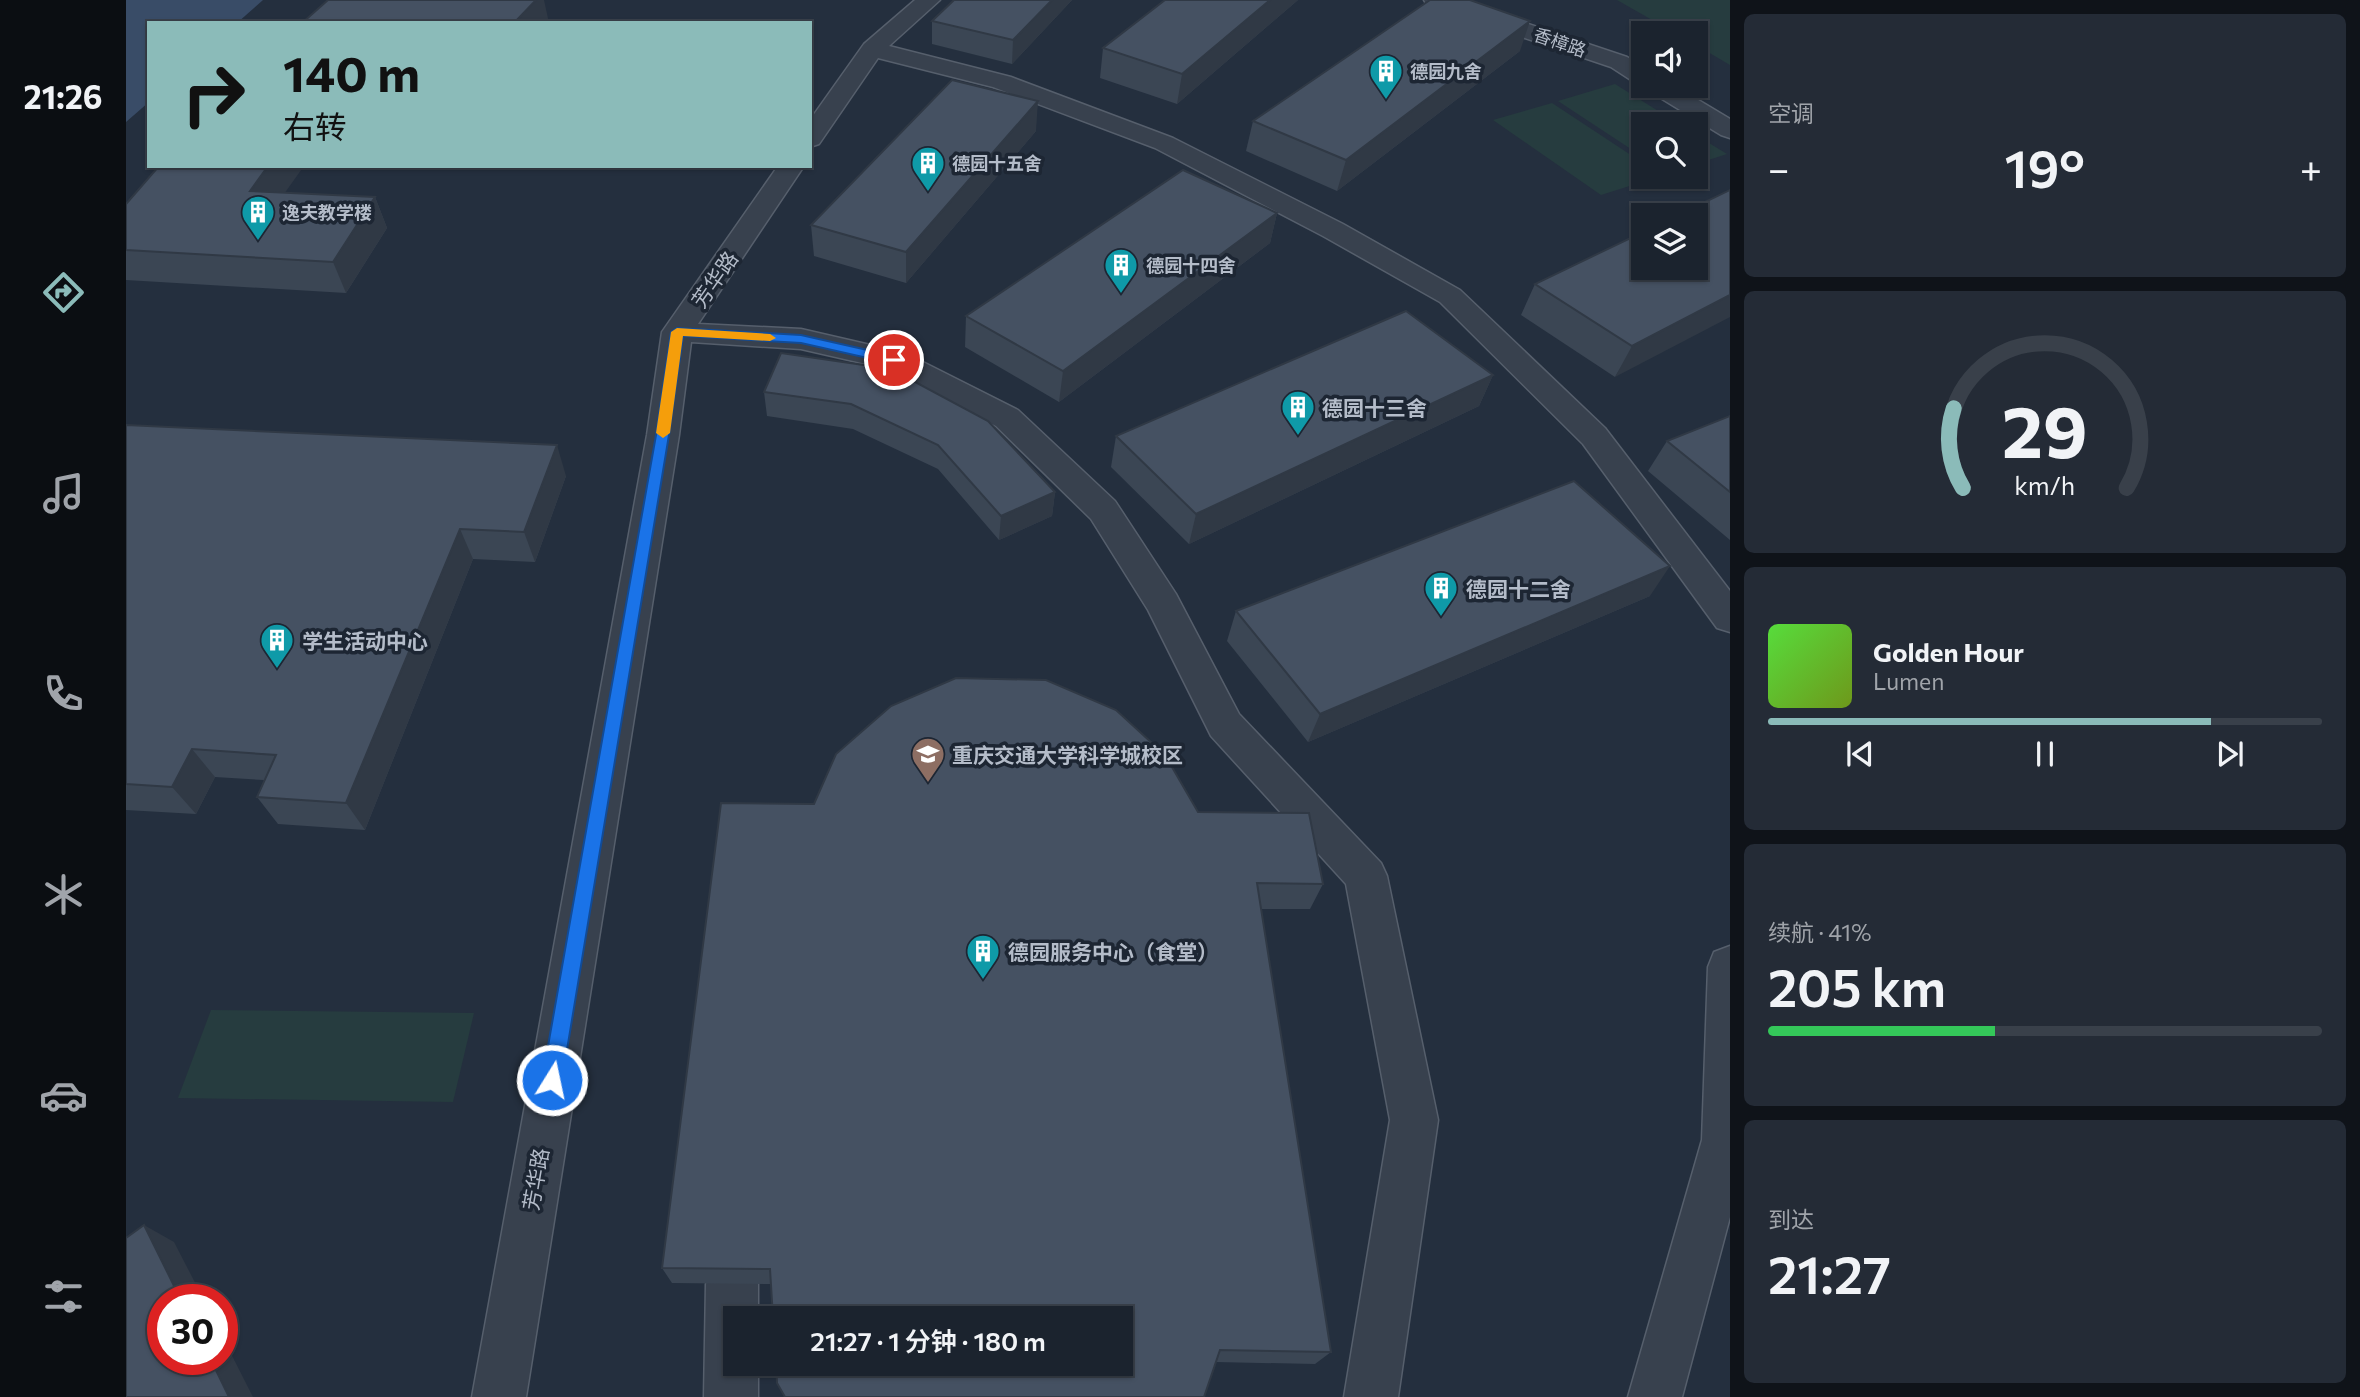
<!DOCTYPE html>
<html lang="zh">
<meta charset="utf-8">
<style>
:root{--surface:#1b232e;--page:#242b36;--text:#f1f3f6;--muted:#a0a4aa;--line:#39404a;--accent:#8bbbb9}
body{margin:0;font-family:Commissioner,"Noto Sans SC",sans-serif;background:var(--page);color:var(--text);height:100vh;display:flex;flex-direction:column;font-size:26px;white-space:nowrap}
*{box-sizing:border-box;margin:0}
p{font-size:23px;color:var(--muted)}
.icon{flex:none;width:38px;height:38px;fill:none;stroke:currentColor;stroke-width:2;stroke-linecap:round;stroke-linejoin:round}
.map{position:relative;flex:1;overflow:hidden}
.details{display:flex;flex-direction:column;gap:14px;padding:14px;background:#0f1319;width:630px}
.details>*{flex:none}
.banner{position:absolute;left:21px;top:21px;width:665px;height:147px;border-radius:0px;box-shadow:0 2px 5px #0004,0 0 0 2px var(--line);background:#8bbbb9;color:#111;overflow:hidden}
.buttons{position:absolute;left:1505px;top:21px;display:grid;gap:14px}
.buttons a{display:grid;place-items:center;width:77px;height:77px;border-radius:0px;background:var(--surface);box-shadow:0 2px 5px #0004,0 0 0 2px var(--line);font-size:35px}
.speed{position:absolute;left:21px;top:1284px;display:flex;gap:14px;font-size:35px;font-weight:700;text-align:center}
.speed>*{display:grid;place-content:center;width:91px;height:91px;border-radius:50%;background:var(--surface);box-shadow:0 2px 5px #0004,0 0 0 2px var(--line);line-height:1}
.speed .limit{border:10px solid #d22;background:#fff;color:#111}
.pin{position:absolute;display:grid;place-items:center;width:60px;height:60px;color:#fff;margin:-30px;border:4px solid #fff;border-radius:50%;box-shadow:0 2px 7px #0007}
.me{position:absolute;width:77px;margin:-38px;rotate:10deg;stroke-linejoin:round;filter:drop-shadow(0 0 5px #0008)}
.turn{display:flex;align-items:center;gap:24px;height:147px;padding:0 21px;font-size:32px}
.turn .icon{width:91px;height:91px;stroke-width:2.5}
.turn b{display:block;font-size:49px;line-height:60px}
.big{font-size:52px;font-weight:600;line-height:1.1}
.details .tile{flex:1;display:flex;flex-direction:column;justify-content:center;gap:10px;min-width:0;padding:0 24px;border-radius:10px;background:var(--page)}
.details .dial{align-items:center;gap:0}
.dial svg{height:182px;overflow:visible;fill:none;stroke:var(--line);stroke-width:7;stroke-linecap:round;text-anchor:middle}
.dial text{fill:var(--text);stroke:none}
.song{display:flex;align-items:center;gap:21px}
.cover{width:84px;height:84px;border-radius:10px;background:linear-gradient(135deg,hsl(110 70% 55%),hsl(80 70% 35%))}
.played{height:7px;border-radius:4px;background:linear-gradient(90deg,var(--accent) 80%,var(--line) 80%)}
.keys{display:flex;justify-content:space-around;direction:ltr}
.heat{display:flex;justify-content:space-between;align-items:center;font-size:38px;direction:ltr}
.charge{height:10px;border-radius:5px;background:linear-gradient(90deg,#34c759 41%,var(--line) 0)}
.trip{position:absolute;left:597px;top:1306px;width:410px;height:70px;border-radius:0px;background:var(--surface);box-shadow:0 2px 5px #0004,0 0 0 2px var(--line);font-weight:600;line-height:70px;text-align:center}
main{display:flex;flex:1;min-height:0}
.tab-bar{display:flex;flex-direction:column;width:126px;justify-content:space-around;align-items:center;background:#0b0e12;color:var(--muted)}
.tab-bar .icon{width:49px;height:49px}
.tab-bar .on{color:var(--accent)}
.tab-bar b{font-size:32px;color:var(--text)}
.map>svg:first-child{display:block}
.green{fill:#263c3f}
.water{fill:#394c67}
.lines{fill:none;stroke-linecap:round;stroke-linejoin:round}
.street-casing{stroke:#565f6c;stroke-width:3}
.street{fill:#38414e;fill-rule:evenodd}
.wall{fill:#3b4654}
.shaded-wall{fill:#303945}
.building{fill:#455162;stroke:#303945;stroke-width:2}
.route{fill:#1a73e8;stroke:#114b97;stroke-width:2}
.slow{fill:#f59e0b}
.labels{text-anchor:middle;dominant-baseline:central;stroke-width:7;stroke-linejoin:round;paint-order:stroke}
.far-street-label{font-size:18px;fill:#b4bcc9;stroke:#1d2633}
.far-poi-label{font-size:18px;font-weight:bold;fill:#b4bcc9;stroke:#1d2633;text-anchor:start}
.street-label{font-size:21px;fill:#b4bcc9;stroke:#1d2633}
.poi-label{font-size:21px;font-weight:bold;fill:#b4bcc9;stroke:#1d2633;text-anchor:start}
</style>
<main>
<nav class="tab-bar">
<b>21:26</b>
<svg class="icon on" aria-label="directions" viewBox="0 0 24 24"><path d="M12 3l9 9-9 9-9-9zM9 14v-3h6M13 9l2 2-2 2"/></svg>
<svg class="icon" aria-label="music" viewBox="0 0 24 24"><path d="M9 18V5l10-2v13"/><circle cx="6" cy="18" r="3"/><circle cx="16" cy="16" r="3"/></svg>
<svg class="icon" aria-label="phone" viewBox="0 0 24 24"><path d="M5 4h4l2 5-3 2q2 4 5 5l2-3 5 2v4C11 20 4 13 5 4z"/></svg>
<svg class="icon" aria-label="climate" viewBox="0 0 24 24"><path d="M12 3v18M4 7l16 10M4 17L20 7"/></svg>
<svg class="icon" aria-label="car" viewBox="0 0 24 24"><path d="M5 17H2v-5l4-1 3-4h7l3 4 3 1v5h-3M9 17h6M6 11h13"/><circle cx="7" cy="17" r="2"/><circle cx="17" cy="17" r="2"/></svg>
<svg class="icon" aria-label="filters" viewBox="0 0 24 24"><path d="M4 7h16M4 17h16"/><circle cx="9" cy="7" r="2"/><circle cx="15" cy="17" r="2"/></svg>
</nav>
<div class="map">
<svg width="1604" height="1397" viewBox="0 0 1604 1397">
<rect width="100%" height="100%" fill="#242f3e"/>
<!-- green -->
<g class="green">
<polygon points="1491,0 1604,0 1604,65 1570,45 1570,33 1549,33"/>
<polygon points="1489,84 1553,124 1517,124 1517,157 1432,101"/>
<polygon points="1426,103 1517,163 1517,177 1532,177 1475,195 1367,120"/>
<polygon points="1570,135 1601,154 1570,164"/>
<polygon points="85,1010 348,1013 327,1102 52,1098"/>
</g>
<!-- water -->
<polygon class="water" points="0,0 137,0 111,23 23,23 23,102 0,122"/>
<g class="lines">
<defs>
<g id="street">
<polygon points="789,0 814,0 763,46 885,77 1047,138 1217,224 1334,290 1479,428 1604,591 1604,632 1591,628 1457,444 1314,302 1197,236 1029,148 867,87 752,58 693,144 684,147 684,120 738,44"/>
<polygon points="1298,0 1331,0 1501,57 1517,67 1517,84 1508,82 1485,67 1301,5"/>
<polygon points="1520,86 1549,86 1604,119 1604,138 1595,135 1523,91"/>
<polygon points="652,166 678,166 572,324 675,329 779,353 892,410 989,501 1050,594 1113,714 1255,863 1261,876 1312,1120 1272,1397 1218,1397 1264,1120 1220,884 1085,736 1022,610 965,519 870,426 758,368 675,349 565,342 553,435 400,1397 346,1397 521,435 536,332"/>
<polygon points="1604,946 1604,1217 1556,1397 1502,1397 1576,1140 1582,967 1588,952"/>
<polygon points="606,1258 624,1266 632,1284 632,1318 609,1318 609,1363 632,1363 632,1397 578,1397 580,1284 588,1266"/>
</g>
</defs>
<!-- street casing -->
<use href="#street" class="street-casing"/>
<!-- street -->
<use href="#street" class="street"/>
</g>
<!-- wall -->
<g class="wall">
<polygon points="828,0 946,0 886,64 806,44 806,21"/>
<polygon points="1172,0 1051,104 974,78 977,48"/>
<polygon points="1394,51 1211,191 1120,151 1127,121"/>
<polygon points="910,131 780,283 688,256 685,225"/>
<polygon points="1604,190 1489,377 1395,315 1409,284"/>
<polygon points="159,193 249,197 261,228 220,293 0,280 0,204"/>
<polygon points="1151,213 1144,243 933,402 839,347 840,316"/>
<polygon points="655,353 929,492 926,516 873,540 812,469 727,429 641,416 638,392"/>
<polygon points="1367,375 1353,406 1063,544 985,467 990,436"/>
<polygon points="1604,416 1604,540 1522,471 1541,441"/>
<polygon points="0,425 440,476 409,562 347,559 239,830 152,824 131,797 138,780 89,777 70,814 0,810"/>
<polygon points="1524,596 1182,742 1101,641 1110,611"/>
<polygon points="688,804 1072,812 1197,884 1184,909 1135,909 1205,1352 1189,1364 1090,1362 645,1284 546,1283 536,1268"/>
</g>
<!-- shaded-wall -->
<g class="shaded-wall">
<polygon points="410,0 418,0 423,23 388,23"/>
<polygon points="926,0 946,0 886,64 887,40"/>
<polygon points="1144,0 1172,0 1051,104 1056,74"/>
<polygon points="1404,21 1394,51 1211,191 1220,160"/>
<polygon points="912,101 910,131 780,283 780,252"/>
<polygon points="142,166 178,166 138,222 124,191"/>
<polygon points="249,197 261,228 220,293 207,262"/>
<polygon points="1151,213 1144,243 933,402 937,371"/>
<polygon points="1604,295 1604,317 1489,377 1506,346"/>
<polygon points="1367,375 1353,406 1063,544 1070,514"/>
<polygon points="431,445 440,476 409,562 398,532"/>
<polygon points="929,492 926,516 873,540 875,516"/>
<polygon points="334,529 347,559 239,830 220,803"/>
<polygon points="1544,566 1524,596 1182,742 1194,714"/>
<polygon points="66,749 89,777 70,814 46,787"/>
<polygon points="18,1225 48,1242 78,1300 55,1300"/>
<polygon points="96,1336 127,1397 103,1397 85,1360 96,1360"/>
</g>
<!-- building -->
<g class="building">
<polygon points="202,0 410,0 388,23 176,23"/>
<polygon points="828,0 926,0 887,40 806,21"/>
<polygon points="1039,0 1144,0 1056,74 977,48"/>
<polygon points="1304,0 1344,0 1404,21 1220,160 1127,121"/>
<polygon points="826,80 912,101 780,252 685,225"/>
<polygon points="33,166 142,166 124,191 249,197 207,262 0,250 0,204"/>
<polygon points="1057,170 1151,213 937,371 840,316"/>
<polygon points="1604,190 1604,295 1506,346 1409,284 1517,232 1517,268 1570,268 1570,215 1552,215"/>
<polygon points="1280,311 1367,375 1070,514 990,436"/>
<polygon points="655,353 765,369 862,421 929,492 875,516 812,445 725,404 638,392"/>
<polygon points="1604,416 1604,492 1541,441"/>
<polygon points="0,425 431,445 398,532 334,529 220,803 131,797 150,755 66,749 46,787 0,784"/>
<polygon points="1448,481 1544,566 1194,714 1110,611"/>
<polygon points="830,678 920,680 990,710 1039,755 1072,812 1183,813 1197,884 1131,883 1205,1352 1094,1350 1078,1397 659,1397 651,1383 650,1363 994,1363 994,1318 647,1318 644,1269 536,1268 595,803 688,804 710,754 765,706"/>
<polygon points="18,1225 55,1300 37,1300 37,1360 85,1360 103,1397 0,1397 0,1238"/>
</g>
<!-- route -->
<polygon class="route" points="551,328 675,335 768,356 774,360 768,364 675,343 557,336 543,435 436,1080 433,1087 426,1090 419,1087 416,1080 530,435 545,332"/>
<!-- slow -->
<polygon class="slow" points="551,328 644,334 650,338 644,341 557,336 544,433 537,438 530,433 545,332"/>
<!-- icons -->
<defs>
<symbol id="building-pin" viewBox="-11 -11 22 30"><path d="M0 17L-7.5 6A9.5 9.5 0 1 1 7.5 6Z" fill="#0f9aa8" stroke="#1d2633"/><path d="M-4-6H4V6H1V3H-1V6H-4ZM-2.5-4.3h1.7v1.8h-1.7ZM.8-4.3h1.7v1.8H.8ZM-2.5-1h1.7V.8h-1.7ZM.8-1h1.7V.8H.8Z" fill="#fff"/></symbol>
<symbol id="university-pin" viewBox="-11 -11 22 30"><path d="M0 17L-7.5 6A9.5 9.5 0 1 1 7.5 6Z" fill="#8d6e63" stroke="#1d2633"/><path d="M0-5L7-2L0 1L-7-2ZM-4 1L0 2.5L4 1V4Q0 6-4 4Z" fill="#fff"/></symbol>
</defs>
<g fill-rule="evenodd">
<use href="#building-pin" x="1241" y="52" width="38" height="52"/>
<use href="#building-pin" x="783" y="144" width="38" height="52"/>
<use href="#building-pin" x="113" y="193" width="38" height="52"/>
<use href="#building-pin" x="976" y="246" width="38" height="52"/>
<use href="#building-pin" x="1153" y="388" width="38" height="52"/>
<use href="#building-pin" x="1296" y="569" width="38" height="52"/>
<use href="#building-pin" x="132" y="621" width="38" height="52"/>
<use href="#university-pin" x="783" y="735" width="38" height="52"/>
<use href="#building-pin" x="838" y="932" width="38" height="52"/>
</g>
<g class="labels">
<!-- far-street labels -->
<g class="far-street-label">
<text transform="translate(1434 42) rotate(19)">香樟路</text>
</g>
<!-- far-poi labels -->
<g class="far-poi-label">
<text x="1284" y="71">德园九舍</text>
<text x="826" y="163">德园十五舍</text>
<text x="156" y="212">逸夫教学楼</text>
<text x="1020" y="265">德园十四舍</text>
</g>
<!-- street labels -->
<g class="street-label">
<text transform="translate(588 279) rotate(-55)">芳华路</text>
<text transform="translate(409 1179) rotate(-80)">芳华路</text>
</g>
<!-- poi labels -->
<g class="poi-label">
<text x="1196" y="407">德园十三舍</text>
<text x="1340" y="588">德园十二舍</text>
<text x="176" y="640">学生活动中心</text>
<text x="826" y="754">重庆交通大学科学城校区</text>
<text x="882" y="951">德园服务中心（食堂）</text>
</g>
</g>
</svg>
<div class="buttons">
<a><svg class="icon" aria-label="sound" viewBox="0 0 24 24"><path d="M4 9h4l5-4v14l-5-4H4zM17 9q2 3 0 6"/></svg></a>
<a><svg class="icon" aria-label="search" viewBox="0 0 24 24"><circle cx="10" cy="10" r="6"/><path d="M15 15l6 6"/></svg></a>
<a><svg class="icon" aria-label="layers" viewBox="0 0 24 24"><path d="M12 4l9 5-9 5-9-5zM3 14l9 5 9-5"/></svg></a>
</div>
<div class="speed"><div class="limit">30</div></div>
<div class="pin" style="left:768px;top:360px;background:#d93025"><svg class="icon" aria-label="arrive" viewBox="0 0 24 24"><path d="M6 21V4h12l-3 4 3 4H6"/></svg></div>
<svg class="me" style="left:426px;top:1080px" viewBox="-20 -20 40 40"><circle r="17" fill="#1a73e8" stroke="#fff" stroke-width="3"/><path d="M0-11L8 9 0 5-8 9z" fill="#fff"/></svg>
<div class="trip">21:27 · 1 分钟 · 180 m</div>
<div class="banner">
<div class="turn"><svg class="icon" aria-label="right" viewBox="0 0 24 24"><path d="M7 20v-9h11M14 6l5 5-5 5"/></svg><div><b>140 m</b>右转</div></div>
</div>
</div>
<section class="details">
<div class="tile"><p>空调</p>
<div class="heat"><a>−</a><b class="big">19°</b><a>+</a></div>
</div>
<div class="tile dial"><svg viewBox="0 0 100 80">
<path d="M14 69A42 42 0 1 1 86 69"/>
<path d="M14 69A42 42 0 0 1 10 34" stroke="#8bbbb9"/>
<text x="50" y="56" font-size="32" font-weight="700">29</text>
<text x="50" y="72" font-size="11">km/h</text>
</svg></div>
<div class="tile">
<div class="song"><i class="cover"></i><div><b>Golden Hour</b><p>Lumen</p></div></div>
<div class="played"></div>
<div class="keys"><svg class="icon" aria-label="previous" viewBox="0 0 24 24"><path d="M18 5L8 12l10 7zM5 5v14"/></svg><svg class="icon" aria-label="pause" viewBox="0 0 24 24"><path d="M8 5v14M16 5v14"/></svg><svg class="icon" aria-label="next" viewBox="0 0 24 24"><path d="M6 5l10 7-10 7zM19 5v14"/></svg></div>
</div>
<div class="tile"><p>续航 · 41%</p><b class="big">205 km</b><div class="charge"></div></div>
<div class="tile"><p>到达</p><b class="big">21:27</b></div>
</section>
</main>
